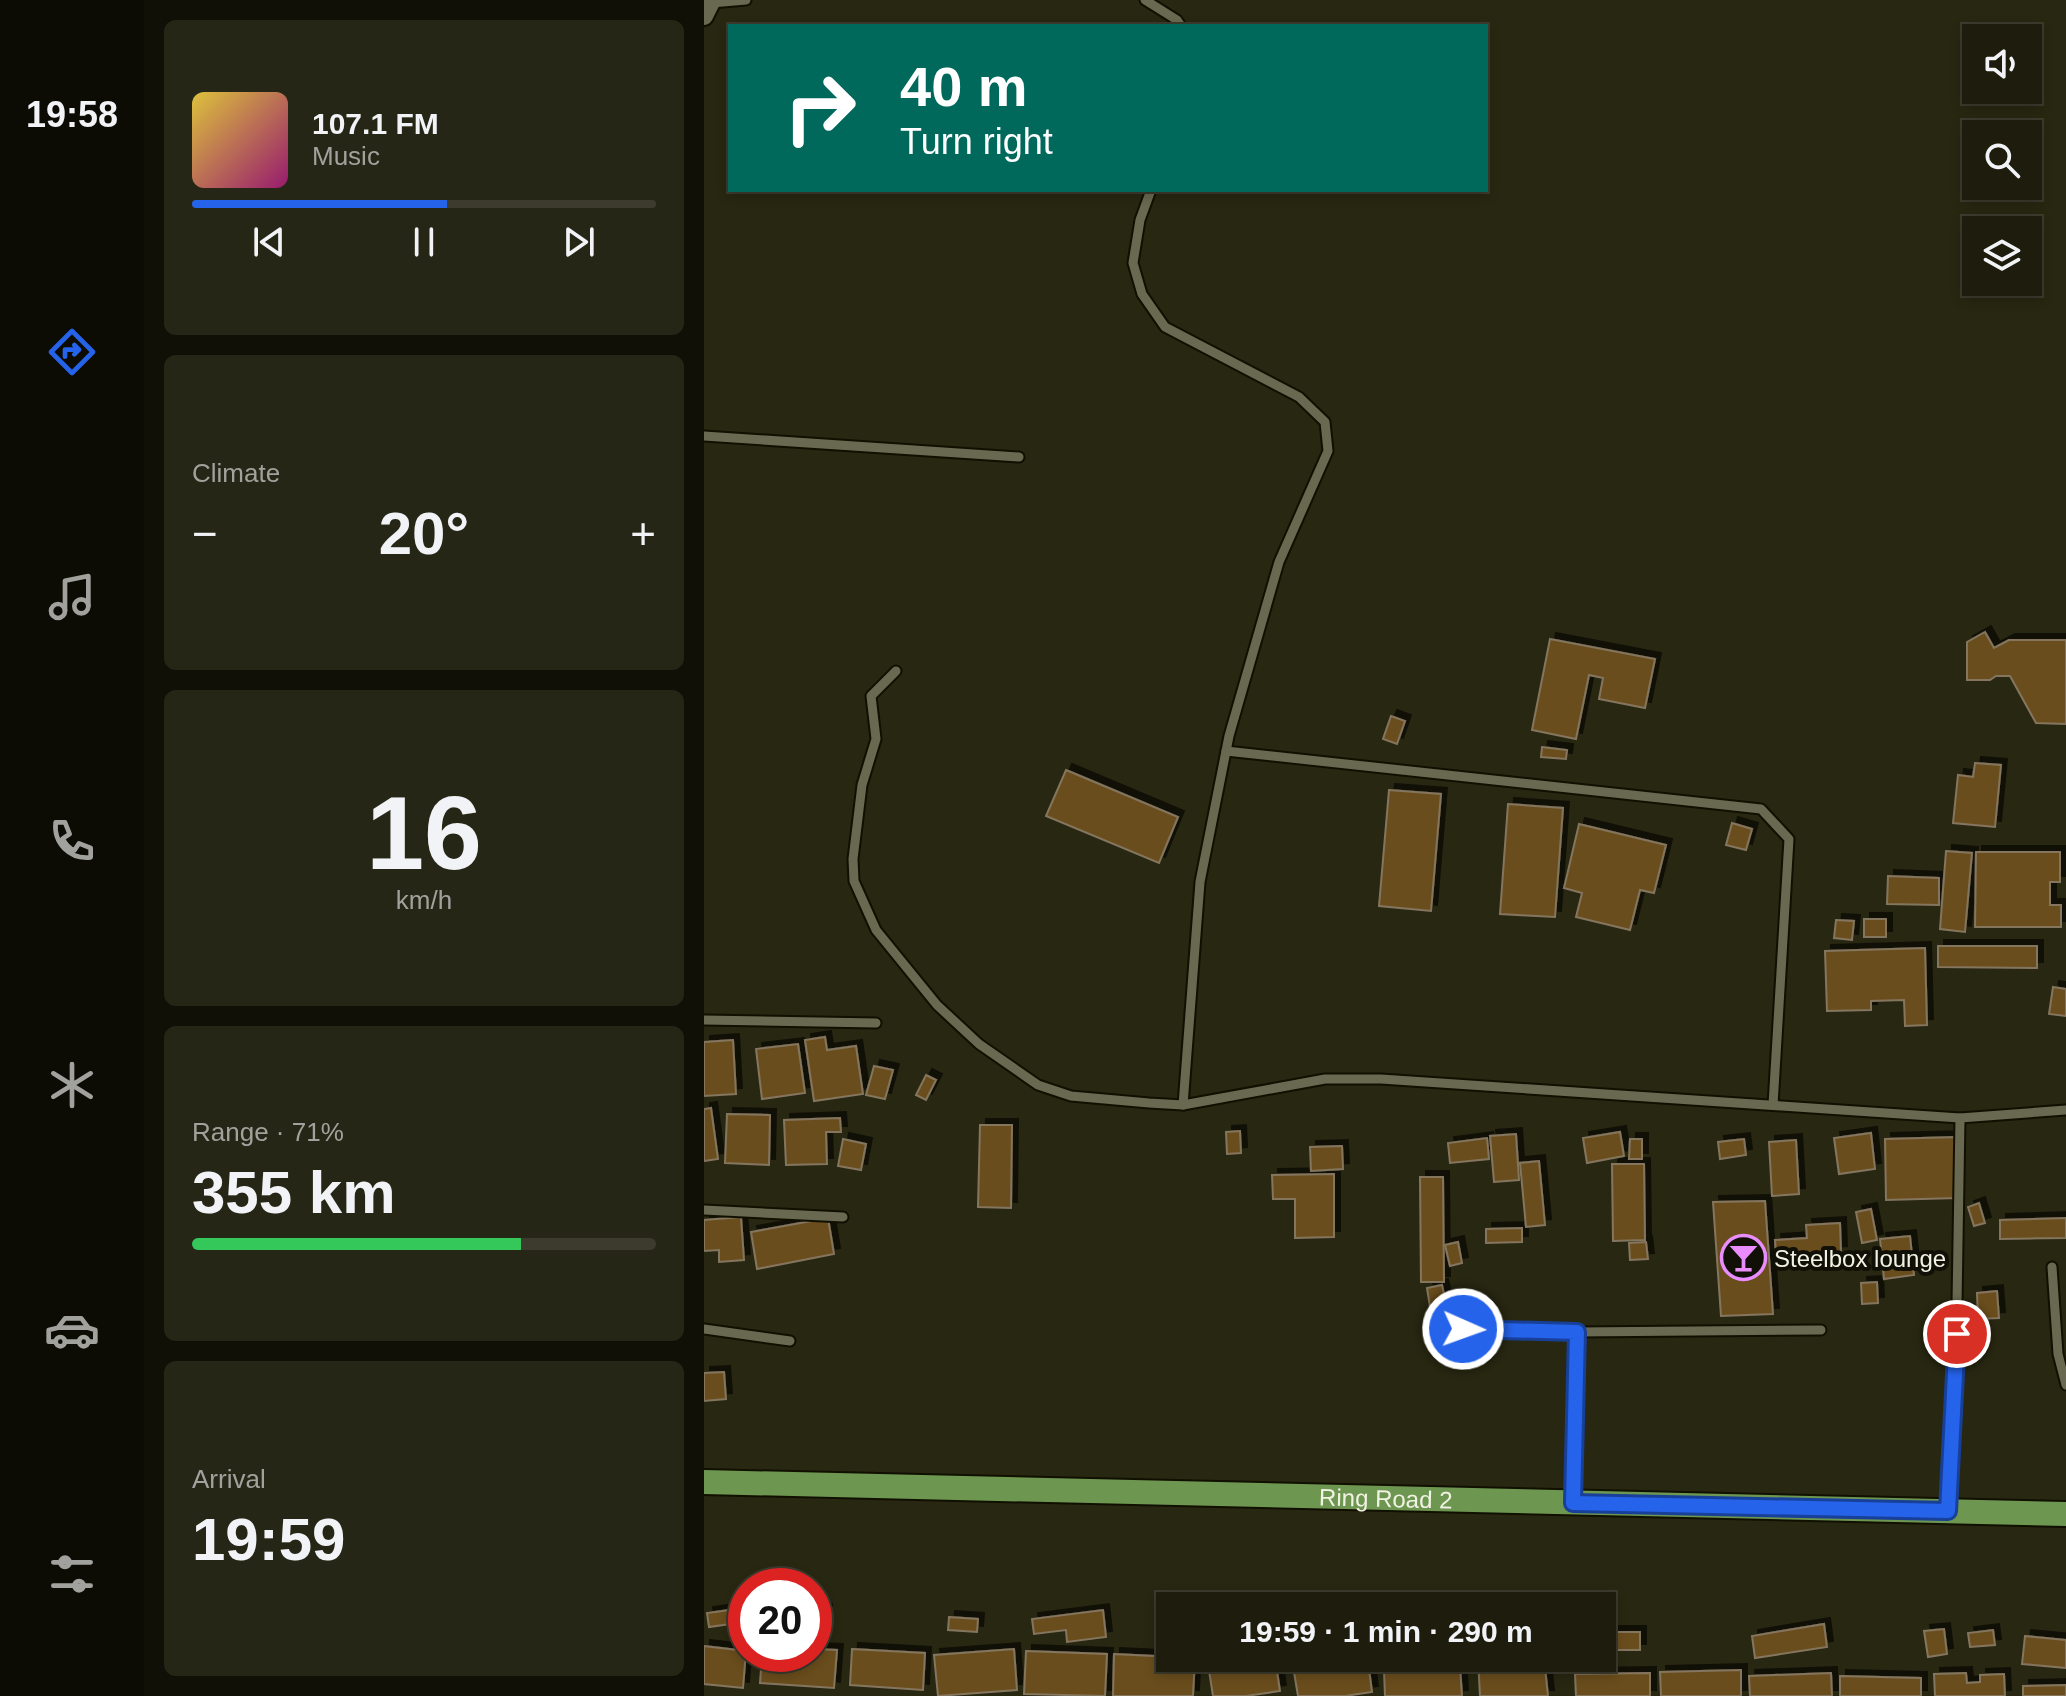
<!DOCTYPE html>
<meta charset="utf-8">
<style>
:root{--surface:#1e1d0d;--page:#262616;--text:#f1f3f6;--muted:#a1a29d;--line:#3c3b2e;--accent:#2563eb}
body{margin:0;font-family:Arial,sans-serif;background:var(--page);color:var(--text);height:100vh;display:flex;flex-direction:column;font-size:30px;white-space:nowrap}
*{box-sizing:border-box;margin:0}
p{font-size:26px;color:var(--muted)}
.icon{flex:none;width:44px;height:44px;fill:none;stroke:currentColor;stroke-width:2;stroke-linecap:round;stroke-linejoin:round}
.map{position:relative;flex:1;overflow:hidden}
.panel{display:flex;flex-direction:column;gap:20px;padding:20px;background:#101007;width:560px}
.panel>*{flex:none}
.hud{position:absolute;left:24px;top:24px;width:760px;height:168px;border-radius:0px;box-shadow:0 4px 12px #0003,0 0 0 2px var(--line);background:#00695c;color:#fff;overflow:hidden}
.buttons{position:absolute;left:1258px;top:24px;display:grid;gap:16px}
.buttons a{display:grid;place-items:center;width:80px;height:80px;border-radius:0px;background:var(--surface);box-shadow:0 4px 12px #0003,0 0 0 2px var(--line);font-size:40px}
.speed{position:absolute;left:24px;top:1568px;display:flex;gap:16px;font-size:40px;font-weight:700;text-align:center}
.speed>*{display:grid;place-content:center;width:104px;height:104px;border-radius:50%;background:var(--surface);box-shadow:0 4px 12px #0003,0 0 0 2px var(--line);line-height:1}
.speed .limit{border:12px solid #d22;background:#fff;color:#111}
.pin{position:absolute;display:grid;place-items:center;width:68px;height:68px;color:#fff;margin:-34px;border:4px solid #fff;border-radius:50%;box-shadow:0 2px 8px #0007}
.me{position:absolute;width:88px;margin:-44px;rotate:92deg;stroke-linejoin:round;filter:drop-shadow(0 0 6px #0008)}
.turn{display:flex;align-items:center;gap:28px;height:168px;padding:0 40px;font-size:36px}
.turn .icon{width:104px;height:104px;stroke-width:2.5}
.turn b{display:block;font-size:56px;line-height:68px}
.big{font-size:60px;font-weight:800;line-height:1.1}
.panel .tile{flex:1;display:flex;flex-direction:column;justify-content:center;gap:12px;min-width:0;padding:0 28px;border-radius:12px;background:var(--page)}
.panel .dial{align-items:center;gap:0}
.dial b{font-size:104px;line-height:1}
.song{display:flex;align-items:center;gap:24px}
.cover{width:96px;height:96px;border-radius:12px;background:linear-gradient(135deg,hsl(50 70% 55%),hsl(320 70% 35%))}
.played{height:8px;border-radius:4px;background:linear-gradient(90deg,var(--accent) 55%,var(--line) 55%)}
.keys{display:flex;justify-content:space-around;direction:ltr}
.heat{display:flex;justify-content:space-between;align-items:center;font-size:44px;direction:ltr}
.charge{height:12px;border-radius:6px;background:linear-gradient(90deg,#34c759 71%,var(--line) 0)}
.trip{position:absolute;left:452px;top:1592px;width:460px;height:80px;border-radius:0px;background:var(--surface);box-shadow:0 4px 12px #0003,0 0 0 2px var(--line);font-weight:800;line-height:80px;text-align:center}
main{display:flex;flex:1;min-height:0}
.dock{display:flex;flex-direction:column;width:144px;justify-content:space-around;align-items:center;background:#0c0c05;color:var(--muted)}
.dock .icon{width:56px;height:56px}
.dock .current{color:var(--accent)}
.dock b{font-size:36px;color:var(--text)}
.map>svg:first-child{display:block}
.building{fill:#6b4e1d;stroke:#84755f;stroke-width:2;filter:url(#shadow)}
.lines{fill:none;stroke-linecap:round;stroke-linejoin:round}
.service-casing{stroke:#111000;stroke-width:13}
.minor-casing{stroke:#111000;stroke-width:22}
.primary-casing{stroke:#111000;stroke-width:28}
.service{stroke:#696951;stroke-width:9}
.minor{stroke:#696951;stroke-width:18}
.primary{stroke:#6d9650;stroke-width:24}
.route-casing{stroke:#184099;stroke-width:20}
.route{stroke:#2563eb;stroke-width:14}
.labels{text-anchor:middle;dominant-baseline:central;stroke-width:8;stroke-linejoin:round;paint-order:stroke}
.poi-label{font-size:24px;fill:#f2f2e4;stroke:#101007;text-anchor:start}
.street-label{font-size:24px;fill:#f2f2e4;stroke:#101007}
</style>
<main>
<nav class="dock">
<b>19:58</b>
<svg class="icon current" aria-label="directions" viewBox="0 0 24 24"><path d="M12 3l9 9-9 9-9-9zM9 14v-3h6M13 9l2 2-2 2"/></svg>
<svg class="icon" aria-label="music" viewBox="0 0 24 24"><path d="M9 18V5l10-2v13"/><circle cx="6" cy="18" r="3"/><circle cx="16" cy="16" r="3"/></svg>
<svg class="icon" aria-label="phone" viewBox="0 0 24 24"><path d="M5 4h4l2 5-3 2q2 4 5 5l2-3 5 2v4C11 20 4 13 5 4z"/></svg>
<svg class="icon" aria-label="climate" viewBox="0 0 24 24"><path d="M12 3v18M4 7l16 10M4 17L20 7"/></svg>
<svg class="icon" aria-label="car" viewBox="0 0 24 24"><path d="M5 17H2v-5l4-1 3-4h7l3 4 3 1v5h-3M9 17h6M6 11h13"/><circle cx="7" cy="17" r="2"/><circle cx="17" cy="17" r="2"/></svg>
<svg class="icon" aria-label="filters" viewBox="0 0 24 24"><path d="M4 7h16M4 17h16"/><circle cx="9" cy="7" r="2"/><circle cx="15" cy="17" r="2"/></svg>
</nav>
<section class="panel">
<div class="tile">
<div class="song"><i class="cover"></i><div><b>107.1 FM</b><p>Music</p></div></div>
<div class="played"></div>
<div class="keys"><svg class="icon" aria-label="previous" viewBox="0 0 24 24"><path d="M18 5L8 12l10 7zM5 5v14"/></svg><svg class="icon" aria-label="pause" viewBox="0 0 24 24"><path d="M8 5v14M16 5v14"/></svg><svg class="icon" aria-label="next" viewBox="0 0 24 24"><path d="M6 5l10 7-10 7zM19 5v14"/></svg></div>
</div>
<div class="tile"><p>Climate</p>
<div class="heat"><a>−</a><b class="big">20°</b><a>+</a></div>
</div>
<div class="tile dial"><b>16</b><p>km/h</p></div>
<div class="tile"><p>Range · 71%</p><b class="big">355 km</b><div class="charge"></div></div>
<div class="tile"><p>Arrival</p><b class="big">19:59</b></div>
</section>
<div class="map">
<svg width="1362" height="1696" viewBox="0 0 1362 1696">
<defs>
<filter id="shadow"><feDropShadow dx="6" dy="-6" stdDeviation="0" flood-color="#0009"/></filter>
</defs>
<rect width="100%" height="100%" fill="#282711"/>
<!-- building -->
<g class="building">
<polygon points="1281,632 1290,648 1305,640 1362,640 1362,724 1332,723 1306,676 1292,676 1286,680 1263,680 1263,642"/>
<polygon points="846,639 951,659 941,708 895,699 899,678 885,675 872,739 828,730"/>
<polygon points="687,716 701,721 693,744 679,739"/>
<polygon points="838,747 863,750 862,759 837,757"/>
<polygon points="1271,763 1297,765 1291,827 1249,823 1254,775 1269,777"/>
<polygon points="362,770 474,817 455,863 342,816"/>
<polygon points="685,790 737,794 727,911 675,906"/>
<polygon points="804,804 859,808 851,917 796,914"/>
<polygon points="1028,823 1048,829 1042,850 1022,845"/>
<polygon points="875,824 962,845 950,893 936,890 926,930 872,917 878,893 860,888"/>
<polygon points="1242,851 1268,853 1261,932 1236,929"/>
<polygon points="1272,852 1356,852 1356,882 1346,882 1346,905 1357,905 1357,927 1271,927"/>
<polygon points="1184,876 1235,878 1235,905 1183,904"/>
<rect x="1160" y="919" width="22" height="18"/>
<polygon points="1132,920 1150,921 1148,940 1130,938"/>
<polygon points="1234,946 1333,946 1333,968 1234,967"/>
<polygon points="1221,948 1223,1025 1201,1026 1200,1000 1167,1001 1167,1010 1123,1011 1121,951"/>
<polygon points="1349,987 1362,989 1362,1016 1345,1014"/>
<polygon points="121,1037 123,1050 152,1046 159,1094 110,1101 101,1040"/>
<polygon points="29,1040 32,1094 0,1096 0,1042"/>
<polygon points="94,1044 101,1093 58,1099 52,1049"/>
<polygon points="170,1066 189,1070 181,1099 162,1095"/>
<polygon points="222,1075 232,1080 222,1100 212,1095"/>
<polygon points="7,1108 14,1159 0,1161 0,1109"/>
<polygon points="23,1114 66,1115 65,1165 21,1163"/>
<polygon points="136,1118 137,1132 122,1132 123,1164 82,1165 80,1120"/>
<polygon points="276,1125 308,1125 307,1208 274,1207"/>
<polygon points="536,1131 537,1153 523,1154 522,1132"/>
<polygon points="916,1132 920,1156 883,1163 879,1138"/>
<polygon points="1167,1133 1171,1169 1135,1174 1130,1138"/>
<polygon points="812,1134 815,1180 790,1182 786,1136"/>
<polygon points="1253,1137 1254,1198 1182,1200 1181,1139"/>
<polygon points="783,1138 785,1159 746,1163 744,1143"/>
<polygon points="139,1139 162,1144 157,1170 134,1166"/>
<polygon points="926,1139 938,1139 938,1159 925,1159"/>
<polygon points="1040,1139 1042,1155 1016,1159 1014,1142"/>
<polygon points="1092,1140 1095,1194 1068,1196 1065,1142"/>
<polygon points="638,1146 639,1169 607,1171 606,1147"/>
<polygon points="835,1161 841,1225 822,1227 816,1163"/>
<polygon points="908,1164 940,1164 941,1240 909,1241"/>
<polygon points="630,1174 630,1237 591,1238 591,1199 569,1199 568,1175"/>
<polygon points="716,1177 739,1177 740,1282 717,1282"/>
<polygon points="1061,1201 1069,1314 1017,1316 1009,1202"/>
<polygon points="1275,1203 1281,1223 1270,1226 1264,1207"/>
<polygon points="1167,1209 1173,1240 1158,1243 1152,1212"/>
<polygon points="37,1217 40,1260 15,1262 15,1250 0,1251 0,1220"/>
<polygon points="124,1218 130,1254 53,1269 47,1232"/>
<polygon points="1362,1218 1362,1238 1296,1239 1296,1220"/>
<polygon points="1136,1223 1137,1252 1072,1256 1071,1240 1103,1238 1102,1225"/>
<polygon points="818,1228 818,1242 782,1243 782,1229"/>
<polygon points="1206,1236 1210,1275 1180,1279 1176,1239"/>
<polygon points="754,1242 758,1263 746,1266 741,1245"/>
<polygon points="942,1242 944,1259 926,1260 925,1243"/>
<polygon points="1173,1282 1174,1303 1158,1304 1157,1283"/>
<polygon points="738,1285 742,1303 726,1307 723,1288"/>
<polygon points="1293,1291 1295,1318 1274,1319 1273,1293"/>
<polygon points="20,1372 22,1399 0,1401 0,1373"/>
<polygon points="40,1608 41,1622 5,1627 3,1613"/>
<polygon points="110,1609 122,1610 118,1631 110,1630"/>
<polygon points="399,1610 402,1637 363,1642 362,1630 330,1634 328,1619"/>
<polygon points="245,1617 274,1619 273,1632 244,1630"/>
<polygon points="1120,1624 1123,1647 1051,1658 1048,1636"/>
<polygon points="1240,1629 1243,1654 1224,1657 1220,1631"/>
<polygon points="1289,1630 1291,1645 1266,1647 1264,1633"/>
<rect x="898" y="1632" width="38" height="18"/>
<polygon points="1321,1636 1362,1640 1362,1668 1318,1664"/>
<polygon points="0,1646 42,1651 39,1688 0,1684"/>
<polygon points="110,1649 133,1650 130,1688 56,1683 58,1654 110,1654"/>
<polygon points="148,1649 221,1653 219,1690 146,1685"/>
<polygon points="310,1649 313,1690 234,1696 230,1655"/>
<polygon points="322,1651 403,1654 401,1696 320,1694"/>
<polygon points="410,1654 491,1658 489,1696 409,1696"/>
<polygon points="503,1658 571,1658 576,1691 542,1696 509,1696"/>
<polygon points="774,1658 840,1658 844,1696 776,1696"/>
<polygon points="664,1661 668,1692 641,1696 594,1696 590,1672"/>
<polygon points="756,1666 758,1696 681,1696 680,1671"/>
<polygon points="1037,1670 1037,1696 957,1696 956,1672"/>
<polygon points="946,1673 946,1696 872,1696 871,1674"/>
<polygon points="1127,1673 1128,1696 1046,1696 1045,1676"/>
<polygon points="1262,1673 1263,1683 1276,1682 1276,1675 1300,1674 1301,1696 1231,1696 1230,1674"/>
<polygon points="1136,1676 1217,1678 1217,1696 1136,1696"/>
<polygon points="1362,1685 1362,1696 1319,1696 1319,1686"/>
</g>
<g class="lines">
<defs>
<g id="service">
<polyline points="441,0 473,20 477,26"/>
<polyline points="7,3 42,0"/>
<polyline points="447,190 436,220 429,263 438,294 461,327 595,397 621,422 624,451 575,562 525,736 496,882 479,1105"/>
<polyline points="0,436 315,457"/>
<polyline points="192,671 167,696 172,739 158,785 149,859 150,881 172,930 233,1005 275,1044 334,1085 367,1096 445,1103 479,1105 621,1079 677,1079 1256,1118 1362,1110"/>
<polyline points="522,751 1057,809 1085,839 1069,1105"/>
<polyline points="0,1020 172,1023"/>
<polyline points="0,1210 139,1217"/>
<polyline points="1348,1267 1354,1354 1362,1385"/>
<polyline points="0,1329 86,1341"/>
<polyline points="759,1329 873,1332"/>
<polyline points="869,1499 873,1332 1117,1330"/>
<polyline points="1244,1510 1252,1365 1256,1118"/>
</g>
<polyline id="minor" points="0,16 8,0"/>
<g id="primary">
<path id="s1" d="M 0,1482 L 1362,1514"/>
</g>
</defs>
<!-- service casing -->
<use href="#service" class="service-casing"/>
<!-- minor casing -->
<use href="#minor" class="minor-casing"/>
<!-- primary casing -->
<use href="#primary" class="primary-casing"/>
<!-- service -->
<use href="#service" class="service"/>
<!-- minor -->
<use href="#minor" class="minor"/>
<!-- primary -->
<use href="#primary" class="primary"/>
</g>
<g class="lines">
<defs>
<polyline id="route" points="759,1329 873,1332 869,1503 1244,1511 1253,1334"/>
</defs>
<!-- route casing -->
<use href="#route" class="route-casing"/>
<!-- route -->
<use href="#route" class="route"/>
</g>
<!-- icons -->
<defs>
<symbol id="bar-ring" viewBox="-11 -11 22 22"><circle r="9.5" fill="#101007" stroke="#e98dfe" stroke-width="1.5"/><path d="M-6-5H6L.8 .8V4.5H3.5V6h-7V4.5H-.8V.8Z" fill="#e98dfe"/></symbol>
</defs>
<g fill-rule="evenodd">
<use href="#bar-ring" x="1014" y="1232" width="51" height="51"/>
</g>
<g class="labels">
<!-- poi labels -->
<g class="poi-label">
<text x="1070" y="1258">Steelbox lounge</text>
</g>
<!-- street labels -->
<g class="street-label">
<text stroke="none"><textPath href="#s1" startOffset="682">Ring Road 2</textPath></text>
</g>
</g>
</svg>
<div class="buttons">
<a><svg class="icon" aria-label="sound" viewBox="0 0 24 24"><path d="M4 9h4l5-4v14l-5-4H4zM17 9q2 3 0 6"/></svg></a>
<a><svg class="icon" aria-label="search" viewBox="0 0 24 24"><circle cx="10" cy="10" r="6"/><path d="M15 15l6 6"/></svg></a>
<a><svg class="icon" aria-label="layers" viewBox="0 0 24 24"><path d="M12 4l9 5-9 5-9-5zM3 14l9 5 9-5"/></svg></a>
</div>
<div class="speed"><div class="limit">20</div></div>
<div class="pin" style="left:1253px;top:1334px;background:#d93025"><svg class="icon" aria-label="arrive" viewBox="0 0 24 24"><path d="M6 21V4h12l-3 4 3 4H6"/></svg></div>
<svg class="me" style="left:759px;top:1329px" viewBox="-20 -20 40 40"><circle r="17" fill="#2563eb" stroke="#fff" stroke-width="3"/><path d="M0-11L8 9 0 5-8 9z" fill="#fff"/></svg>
<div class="trip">19:59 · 1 min · 290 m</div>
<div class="hud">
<div class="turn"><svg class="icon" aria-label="right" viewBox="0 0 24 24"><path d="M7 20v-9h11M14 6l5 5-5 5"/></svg><div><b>40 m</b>Turn right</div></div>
</div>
</div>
</main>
